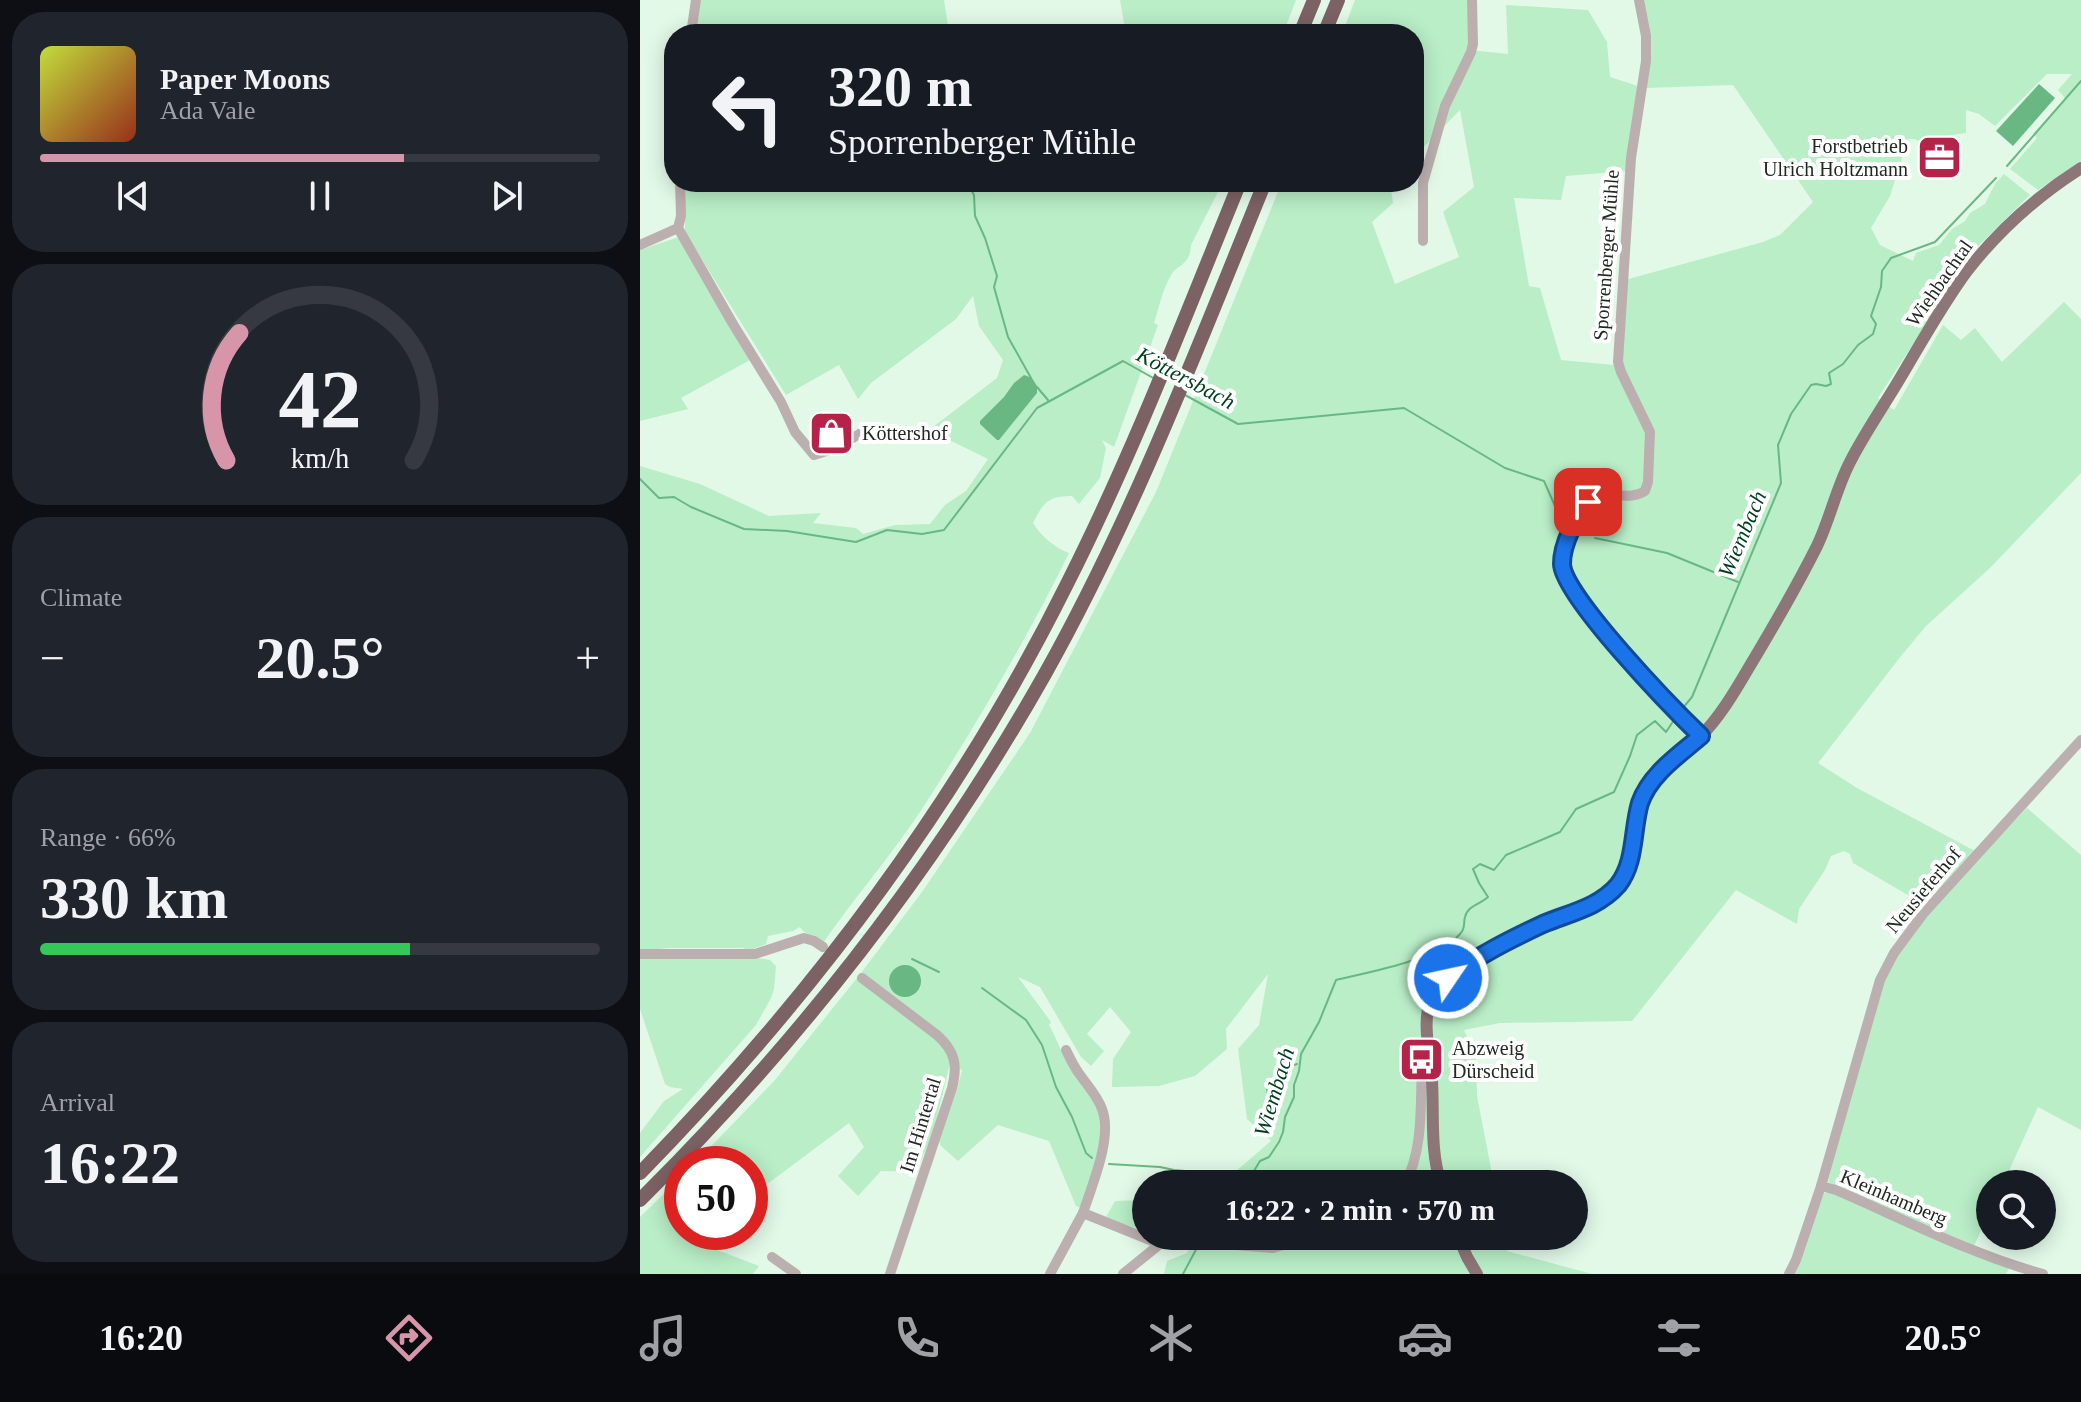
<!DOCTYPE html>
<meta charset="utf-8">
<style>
:root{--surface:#171b24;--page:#20242c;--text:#f1f3f6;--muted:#9ea1a6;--line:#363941;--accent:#d695a8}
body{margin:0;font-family:Georgia,serif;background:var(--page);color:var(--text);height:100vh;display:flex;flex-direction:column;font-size:30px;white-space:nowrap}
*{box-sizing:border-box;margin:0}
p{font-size:26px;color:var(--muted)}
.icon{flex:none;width:44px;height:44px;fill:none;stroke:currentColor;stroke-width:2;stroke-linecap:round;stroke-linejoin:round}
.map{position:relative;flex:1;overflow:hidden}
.panel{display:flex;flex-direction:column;gap:12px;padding:12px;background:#0d0f14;width:640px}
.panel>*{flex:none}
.top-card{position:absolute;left:24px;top:24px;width:760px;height:168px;border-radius:32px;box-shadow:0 4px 20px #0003;background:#171b24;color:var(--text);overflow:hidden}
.buttons{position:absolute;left:1336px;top:1170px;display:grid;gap:16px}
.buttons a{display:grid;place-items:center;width:80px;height:80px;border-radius:50%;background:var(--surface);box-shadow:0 4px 20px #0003;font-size:40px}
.speed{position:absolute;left:24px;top:1146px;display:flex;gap:16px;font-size:40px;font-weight:700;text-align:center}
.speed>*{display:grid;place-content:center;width:104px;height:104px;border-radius:50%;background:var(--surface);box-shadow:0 4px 20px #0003;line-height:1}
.speed .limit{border:12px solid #d22;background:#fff;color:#111}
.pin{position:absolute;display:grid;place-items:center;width:68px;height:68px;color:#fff;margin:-34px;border-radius:16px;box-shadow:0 4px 12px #0006}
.me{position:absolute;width:88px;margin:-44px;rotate:56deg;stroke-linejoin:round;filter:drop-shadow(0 0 6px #0008)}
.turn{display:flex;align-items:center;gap:28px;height:168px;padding:0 32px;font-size:36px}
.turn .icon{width:104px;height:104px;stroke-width:2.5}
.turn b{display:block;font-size:56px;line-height:68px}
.big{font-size:60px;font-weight:700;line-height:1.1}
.panel .widget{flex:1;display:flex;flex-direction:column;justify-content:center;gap:12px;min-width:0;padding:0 28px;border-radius:32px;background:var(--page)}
.panel .dial{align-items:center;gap:0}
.dial svg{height:208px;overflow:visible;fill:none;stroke:var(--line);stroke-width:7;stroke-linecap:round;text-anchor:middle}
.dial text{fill:var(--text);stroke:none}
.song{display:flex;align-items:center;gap:24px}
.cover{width:96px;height:96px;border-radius:12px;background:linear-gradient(135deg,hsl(70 70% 55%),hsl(10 70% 35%))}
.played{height:8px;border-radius:4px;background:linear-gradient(90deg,var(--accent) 65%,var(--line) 65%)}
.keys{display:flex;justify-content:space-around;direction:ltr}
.heat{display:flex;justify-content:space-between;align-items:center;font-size:44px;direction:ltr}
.charge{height:12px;border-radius:6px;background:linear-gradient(90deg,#34c759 66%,var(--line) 0)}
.trip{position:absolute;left:492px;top:1170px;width:456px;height:80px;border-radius:40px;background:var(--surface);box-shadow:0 4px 20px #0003;font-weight:700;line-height:80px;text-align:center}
.tab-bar{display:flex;height:128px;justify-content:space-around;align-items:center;background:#090b0e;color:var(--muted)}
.tab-bar .icon{width:56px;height:56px}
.tab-bar .selected{color:var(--accent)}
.tab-bar b{font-size:36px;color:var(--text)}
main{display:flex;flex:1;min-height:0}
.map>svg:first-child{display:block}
.green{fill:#b9eec7}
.water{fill:#69b883}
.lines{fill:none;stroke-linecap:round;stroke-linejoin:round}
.stream{stroke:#69b883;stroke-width:2}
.minor{stroke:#bcafb0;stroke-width:10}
.major{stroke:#8d7678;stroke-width:12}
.highway{stroke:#7c6264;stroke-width:14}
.route-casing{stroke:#114b97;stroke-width:20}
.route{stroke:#1a73e8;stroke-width:14}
.labels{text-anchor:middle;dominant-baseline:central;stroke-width:8;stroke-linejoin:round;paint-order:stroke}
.poi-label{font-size:20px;fill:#212923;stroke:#fff;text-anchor:start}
.street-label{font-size:20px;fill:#212923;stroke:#fff}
.water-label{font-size:22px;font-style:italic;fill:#003e1d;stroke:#fff}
</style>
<main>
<section class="panel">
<div class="widget">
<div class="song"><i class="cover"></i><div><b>Paper Moons</b><p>Ada Vale</p></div></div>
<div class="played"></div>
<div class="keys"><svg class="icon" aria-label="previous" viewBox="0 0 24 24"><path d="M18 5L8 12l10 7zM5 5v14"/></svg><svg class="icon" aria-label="pause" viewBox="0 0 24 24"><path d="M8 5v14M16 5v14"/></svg><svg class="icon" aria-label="next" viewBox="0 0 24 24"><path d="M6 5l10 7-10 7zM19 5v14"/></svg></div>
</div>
<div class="widget dial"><svg viewBox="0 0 100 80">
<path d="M14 69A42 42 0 1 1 86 69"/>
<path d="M14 69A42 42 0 0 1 19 20" stroke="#d695a8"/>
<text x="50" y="56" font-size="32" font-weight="700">42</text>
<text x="50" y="72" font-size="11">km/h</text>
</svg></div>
<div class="widget"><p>Climate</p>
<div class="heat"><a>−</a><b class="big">20.5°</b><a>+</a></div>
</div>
<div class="widget"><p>Range · 66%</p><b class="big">330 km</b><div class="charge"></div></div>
<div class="widget"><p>Arrival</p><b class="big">16:22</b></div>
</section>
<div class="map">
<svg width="1441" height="1274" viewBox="0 0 1441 1274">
<rect width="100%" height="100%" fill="#e2f9e8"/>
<!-- green -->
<g class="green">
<polygon points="61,0 304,0 309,32 312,34 56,34"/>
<polygon points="480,0 656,0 643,34 486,34"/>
<path d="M 715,0 L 827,0 L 830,50 L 868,54 L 866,5 L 948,10 L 967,42 L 970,77 L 1001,87 L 988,171 L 926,176 L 921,200 L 874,198 L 889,286 L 900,288 L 921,360 L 974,365 L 1013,431 L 981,364 L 985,280 L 1123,242 L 1140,235 L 1173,202 L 1093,85 L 1006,88 L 1002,0 L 1441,0 L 1441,161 L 1398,190 L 1370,169 L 1397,138 L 1393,134 L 1425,98 L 1418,90 L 1432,74 L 1407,74 L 1355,126 L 1339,114 L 1326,110 L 1326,133 L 1284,139 L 1281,142 L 1275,139 L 1268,139 L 1250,196 L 1231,228 L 1240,245 L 1273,261 L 1276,253 L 1299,245 L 1312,229 L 1325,221 L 1330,213 L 1345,204 L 1355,184 L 1364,174 L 1390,195 L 1335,249 L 1238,398 L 1254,410 L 1303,325 L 1321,340 L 1335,328 L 1362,362 L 1424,302 L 1441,319 L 1441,473 L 1350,568 L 1286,626 L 1261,656 L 1178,763 L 1217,788 L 1335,851 L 1285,905 L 1213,863 L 1210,854 L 1204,851 L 1191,856 L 1185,870 L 1159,909 L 1157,924 L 1096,890 L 992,1021 L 860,1023 L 824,1030 L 836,1057 L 837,1096 L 854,1184 L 772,1184 L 765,1180 L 761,1184 L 588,1184 L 595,1172 L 631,1141 L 607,1119 L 598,1049 L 619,1025 L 628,974 L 586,1029 L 587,1049 L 555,1076 L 519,1086 L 472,1087 L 473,1059 L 491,1032 L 470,1007 L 447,1034 L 464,1051 L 451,1066 L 441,1057 L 400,987 L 378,977 L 411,1022 L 409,1025 C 417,1039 422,1055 431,1070 C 440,1084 454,1094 459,1111 C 468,1138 449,1181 441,1208 L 436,1206 L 409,1141 L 358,1125 L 318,1161 L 300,1145 L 299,1138 L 317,1089 L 322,1071 L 311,1059 L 293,1134 L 276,1172 L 241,1171 L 218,1196 L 198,1176 L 224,1147 L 209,1123 L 122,1188 L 110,1194 L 110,1164 L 54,1164 L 135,1080 L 221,973 L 282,892 L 390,733 L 516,492 L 642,182 L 750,182 L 753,203 L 732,222 L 755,284 L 819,257 L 803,212 L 834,187 L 820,110 L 774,157 L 774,34 L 702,34 Z"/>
<path d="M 45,182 L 583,182 L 551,245 C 550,267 537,263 530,277 C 522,291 519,308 514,323 L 518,325 L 474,447 L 462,440 L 466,448 L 460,478 L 439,504 L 432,496 C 408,496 404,502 393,523 C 400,535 415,548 429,553 C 387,639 334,728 282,809 C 251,856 215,897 183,943 L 163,931 L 160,927 L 153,931 L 128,936 L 126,944 L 110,950 L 102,948 L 28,948 L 0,951 L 0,466 L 60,484 L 129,516 L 181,513 L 173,523 L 216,528 L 223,534 L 255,525 L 290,524 L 305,505 L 326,491 L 348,459 L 289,430 L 357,378 L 363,360 L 339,326 L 333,296 L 316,319 L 231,383 L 218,399 L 199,365 L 146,395 L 45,232 Z"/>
<polygon points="39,237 110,360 41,398 48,409 0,421 0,250"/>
<polygon points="1387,808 1441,855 1441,1130 1398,1107 1363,1184 1350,1184 1350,1211 1334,1246 1188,1182 1206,1099 1233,1001 1256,953 1285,914"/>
<polygon points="117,958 130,960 136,966 134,989 131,998 116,1025 0,1157 0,1133 24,1101 43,1089 30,1087 25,1084 0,1009 0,959"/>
<polygon points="42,1176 42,1232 101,1232 102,1235 72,1248 119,1266 113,1274 0,1274 0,1217"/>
<polygon points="1195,1192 1370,1267 1366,1274 1152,1274 1184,1193"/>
<polygon points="506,1200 506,1231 465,1219 475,1201"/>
<polygon points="556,1236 659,1236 660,1239 682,1239 686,1236 740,1236 744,1243 746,1236 864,1236 867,1251 952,1274 524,1274 527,1261 547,1253"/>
</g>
<!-- water -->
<g class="water">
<polygon points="1399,84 1415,98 1373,146 1356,131"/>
<polygon points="384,375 392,378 397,386 397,393 359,440 357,440 340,424 340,421 364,397 374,383"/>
<circle cx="265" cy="981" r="16"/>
</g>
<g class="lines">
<!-- stream -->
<g class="stream">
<polyline points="1367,166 1441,81"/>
<polyline points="327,182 334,195 335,216 345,238 357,276 354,287 368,337 391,378"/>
<polyline points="397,387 408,400"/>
<polyline points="545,395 598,424 764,408 865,468 904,481 925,529"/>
<polyline points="0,479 19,498 34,497 51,507 104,529 147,531 216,542 247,530 282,534 304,530 397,408 483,361 515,379"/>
<polyline points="955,538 1027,553 1098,582"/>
<polyline points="1042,709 1052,697 1141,483 1138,445 1151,414 1171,385 1176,384 1186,386 1191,384 1189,373 1203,364 1218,345 1233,334 1236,324 1231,316 1241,287 1242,271 1251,258 1295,242 1356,178"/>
<polyline points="272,959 299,972"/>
<polyline points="342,988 386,1020 402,1045 416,1087 432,1117 446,1153 452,1158"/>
<polyline points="629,1099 626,1084 634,1080 636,1071 657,1064"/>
<polyline points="469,1164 520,1167 534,1170 592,1175"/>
<polyline points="601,1175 612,1174"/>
<path d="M 606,1184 L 620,1161 L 629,1157 L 639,1142 L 643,1132 L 645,1117 L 654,1097 L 654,1085 L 659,1071 L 661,1054 L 679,1022 L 696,980 C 729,972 798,960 820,934 C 826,928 823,924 825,917 C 828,905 841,904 848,897 L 839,883 L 833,869 L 840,864 L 854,870 L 866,855 L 920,832 L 936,809 L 974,792 L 990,756 L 997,735 L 1015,721 L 1026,732 L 1034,720"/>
<polyline points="543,1274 559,1244"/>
</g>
<!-- minor -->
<g class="minor">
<path d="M 999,0 L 1006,36 L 1006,61 L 991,158 L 978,362 L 981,372 L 1010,432 L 1008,482 L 1005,491 C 989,502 967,489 951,499 C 938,508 921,550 922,566 C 925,598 1033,710 1061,736"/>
<polyline points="51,34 56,0"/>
<polyline points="38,228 93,324 141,402 155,432 174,455 196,448 231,427"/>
<polyline points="783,241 783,183 805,106 831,52 833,44 832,0"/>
<polyline points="0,245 38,228 41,216 40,182"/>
<polyline points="0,954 115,954 164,938 174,941 183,947"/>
<path d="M 222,978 L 297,1035 C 315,1051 318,1065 312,1088 L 250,1274"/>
<path d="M 426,1050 C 430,1058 433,1065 438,1072 C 446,1084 457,1095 462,1109 C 473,1137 452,1185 443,1213"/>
<path d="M 765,1184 C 784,1148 780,1104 782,1065 L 786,1060 L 790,1059"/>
<path d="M 1181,1186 L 1196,1190 C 1263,1219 1333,1255 1403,1274"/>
<polyline points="132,1257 156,1274"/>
<polyline points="410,1274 443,1213 520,1244"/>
<polyline points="483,1274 520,1244 542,1237 584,1244 633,1248 673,1236"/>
<polyline points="1149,1274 1156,1260 1181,1186 1240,980 1254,953 1283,914 1441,740"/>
</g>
<!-- major -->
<g class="major">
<path d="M 801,1184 C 790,1151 794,1117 792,1082 C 791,1059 781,1021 791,1000 C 806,967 875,936 907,923 C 933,912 961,906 979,883 C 999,857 990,820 1005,792 C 1018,769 1042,755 1060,737 C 1079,718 1094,693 1108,669 C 1132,629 1156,588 1177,546 C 1190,519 1196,489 1210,462 C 1224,434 1243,407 1259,380 C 1281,343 1302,305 1327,271 C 1359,230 1397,196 1441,168"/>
<polyline points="818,1236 827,1257 837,1274"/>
</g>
<!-- highway -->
<g class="highway">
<polyline points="660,34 674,0"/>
<polyline points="684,34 698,0"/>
<path d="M 0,1173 C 171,998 319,802 428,582 C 493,453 545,317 600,182"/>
<path d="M 0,1200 C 157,1044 296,867 405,674 C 493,517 557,349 625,182"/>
</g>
</g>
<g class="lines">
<defs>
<path id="route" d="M 808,978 C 837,956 869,940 903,924 C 929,913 958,908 978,885 C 996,862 992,830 1000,803 C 1010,774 1039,755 1061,736 C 1034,710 923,596 922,564 C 922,543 936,518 948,502"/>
</defs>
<!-- route casing -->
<use href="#route" class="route-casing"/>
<!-- route -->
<use href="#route" class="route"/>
</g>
<!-- icons -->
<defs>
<symbol id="office-square" viewBox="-11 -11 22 22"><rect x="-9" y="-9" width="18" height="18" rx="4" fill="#b52348" stroke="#fff"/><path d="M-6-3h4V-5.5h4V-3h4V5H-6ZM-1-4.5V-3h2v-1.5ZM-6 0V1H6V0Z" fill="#fff"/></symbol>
<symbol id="shop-square" viewBox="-11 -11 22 22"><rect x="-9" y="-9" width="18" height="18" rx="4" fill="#b52348" stroke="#fff"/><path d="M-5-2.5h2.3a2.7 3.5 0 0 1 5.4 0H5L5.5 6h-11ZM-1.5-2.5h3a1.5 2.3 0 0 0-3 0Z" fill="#fff"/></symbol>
<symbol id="bus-square" viewBox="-11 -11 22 22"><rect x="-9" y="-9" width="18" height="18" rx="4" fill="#b52348" stroke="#fff"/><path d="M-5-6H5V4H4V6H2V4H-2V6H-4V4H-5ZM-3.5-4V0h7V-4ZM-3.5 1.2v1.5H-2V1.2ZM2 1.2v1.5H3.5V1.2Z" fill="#fff"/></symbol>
</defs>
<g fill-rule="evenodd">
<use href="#office-square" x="1274" y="132" width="51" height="51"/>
<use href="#shop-square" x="166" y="408" width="51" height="51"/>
<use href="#bus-square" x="756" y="1034" width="51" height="51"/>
</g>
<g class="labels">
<!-- poi labels -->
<g class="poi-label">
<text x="1268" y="146" text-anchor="end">Forstbetrieb<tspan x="1268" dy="23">Ulrich Holtzmann</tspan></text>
<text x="222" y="433">Köttershof</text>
<text x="812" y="1048">Abzweig<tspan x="812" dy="23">Dürscheid</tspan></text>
</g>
<!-- street labels -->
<g class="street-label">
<text transform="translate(966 255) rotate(-86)">Sporrenberger Mühle</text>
<text transform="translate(1299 283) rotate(-55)">Wiehbachtal</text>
<text transform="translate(1283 890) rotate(-50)">Neusieferhof</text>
<text transform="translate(280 1125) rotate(-73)">Im Hintertal</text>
<text transform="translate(1254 1197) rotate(23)">Kleinhamberg</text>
</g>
<!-- water labels -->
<g class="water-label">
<text transform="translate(546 378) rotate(28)">Köttersbach</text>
<text transform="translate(1102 534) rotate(-67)">Wiembach</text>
<text transform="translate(634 1092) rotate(-73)">Wiembach</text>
</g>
</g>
</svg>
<div class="buttons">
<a><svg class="icon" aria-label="search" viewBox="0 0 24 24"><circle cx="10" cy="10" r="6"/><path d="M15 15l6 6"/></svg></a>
</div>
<div class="speed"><div class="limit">50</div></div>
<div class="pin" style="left:948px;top:502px;background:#d93025"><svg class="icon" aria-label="arrive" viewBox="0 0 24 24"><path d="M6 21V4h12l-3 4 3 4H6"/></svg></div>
<svg class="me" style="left:808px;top:978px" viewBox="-20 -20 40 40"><circle r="17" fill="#1a73e8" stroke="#fff" stroke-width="3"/><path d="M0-11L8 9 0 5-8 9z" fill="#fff"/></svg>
<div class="trip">16:22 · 2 min · 570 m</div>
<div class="top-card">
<div class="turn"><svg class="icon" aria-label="left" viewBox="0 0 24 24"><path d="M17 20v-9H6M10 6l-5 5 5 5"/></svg><div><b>320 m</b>Sporrenberger Mühle</div></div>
</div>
</div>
</main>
<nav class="tab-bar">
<b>16:20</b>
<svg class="icon selected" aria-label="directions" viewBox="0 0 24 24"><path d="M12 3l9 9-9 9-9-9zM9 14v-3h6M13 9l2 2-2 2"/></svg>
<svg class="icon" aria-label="music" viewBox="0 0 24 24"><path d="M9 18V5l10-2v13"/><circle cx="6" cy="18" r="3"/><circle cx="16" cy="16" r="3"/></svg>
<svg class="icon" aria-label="phone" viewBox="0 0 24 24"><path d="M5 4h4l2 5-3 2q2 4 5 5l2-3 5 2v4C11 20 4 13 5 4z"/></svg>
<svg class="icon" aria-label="climate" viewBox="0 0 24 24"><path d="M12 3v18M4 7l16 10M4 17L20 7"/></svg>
<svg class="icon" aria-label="car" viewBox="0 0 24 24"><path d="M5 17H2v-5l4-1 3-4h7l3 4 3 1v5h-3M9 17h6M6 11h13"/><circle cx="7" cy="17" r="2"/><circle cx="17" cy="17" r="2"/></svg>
<svg class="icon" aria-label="filters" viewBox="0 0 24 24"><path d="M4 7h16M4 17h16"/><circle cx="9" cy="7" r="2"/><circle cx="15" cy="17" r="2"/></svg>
<b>20.5°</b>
</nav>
